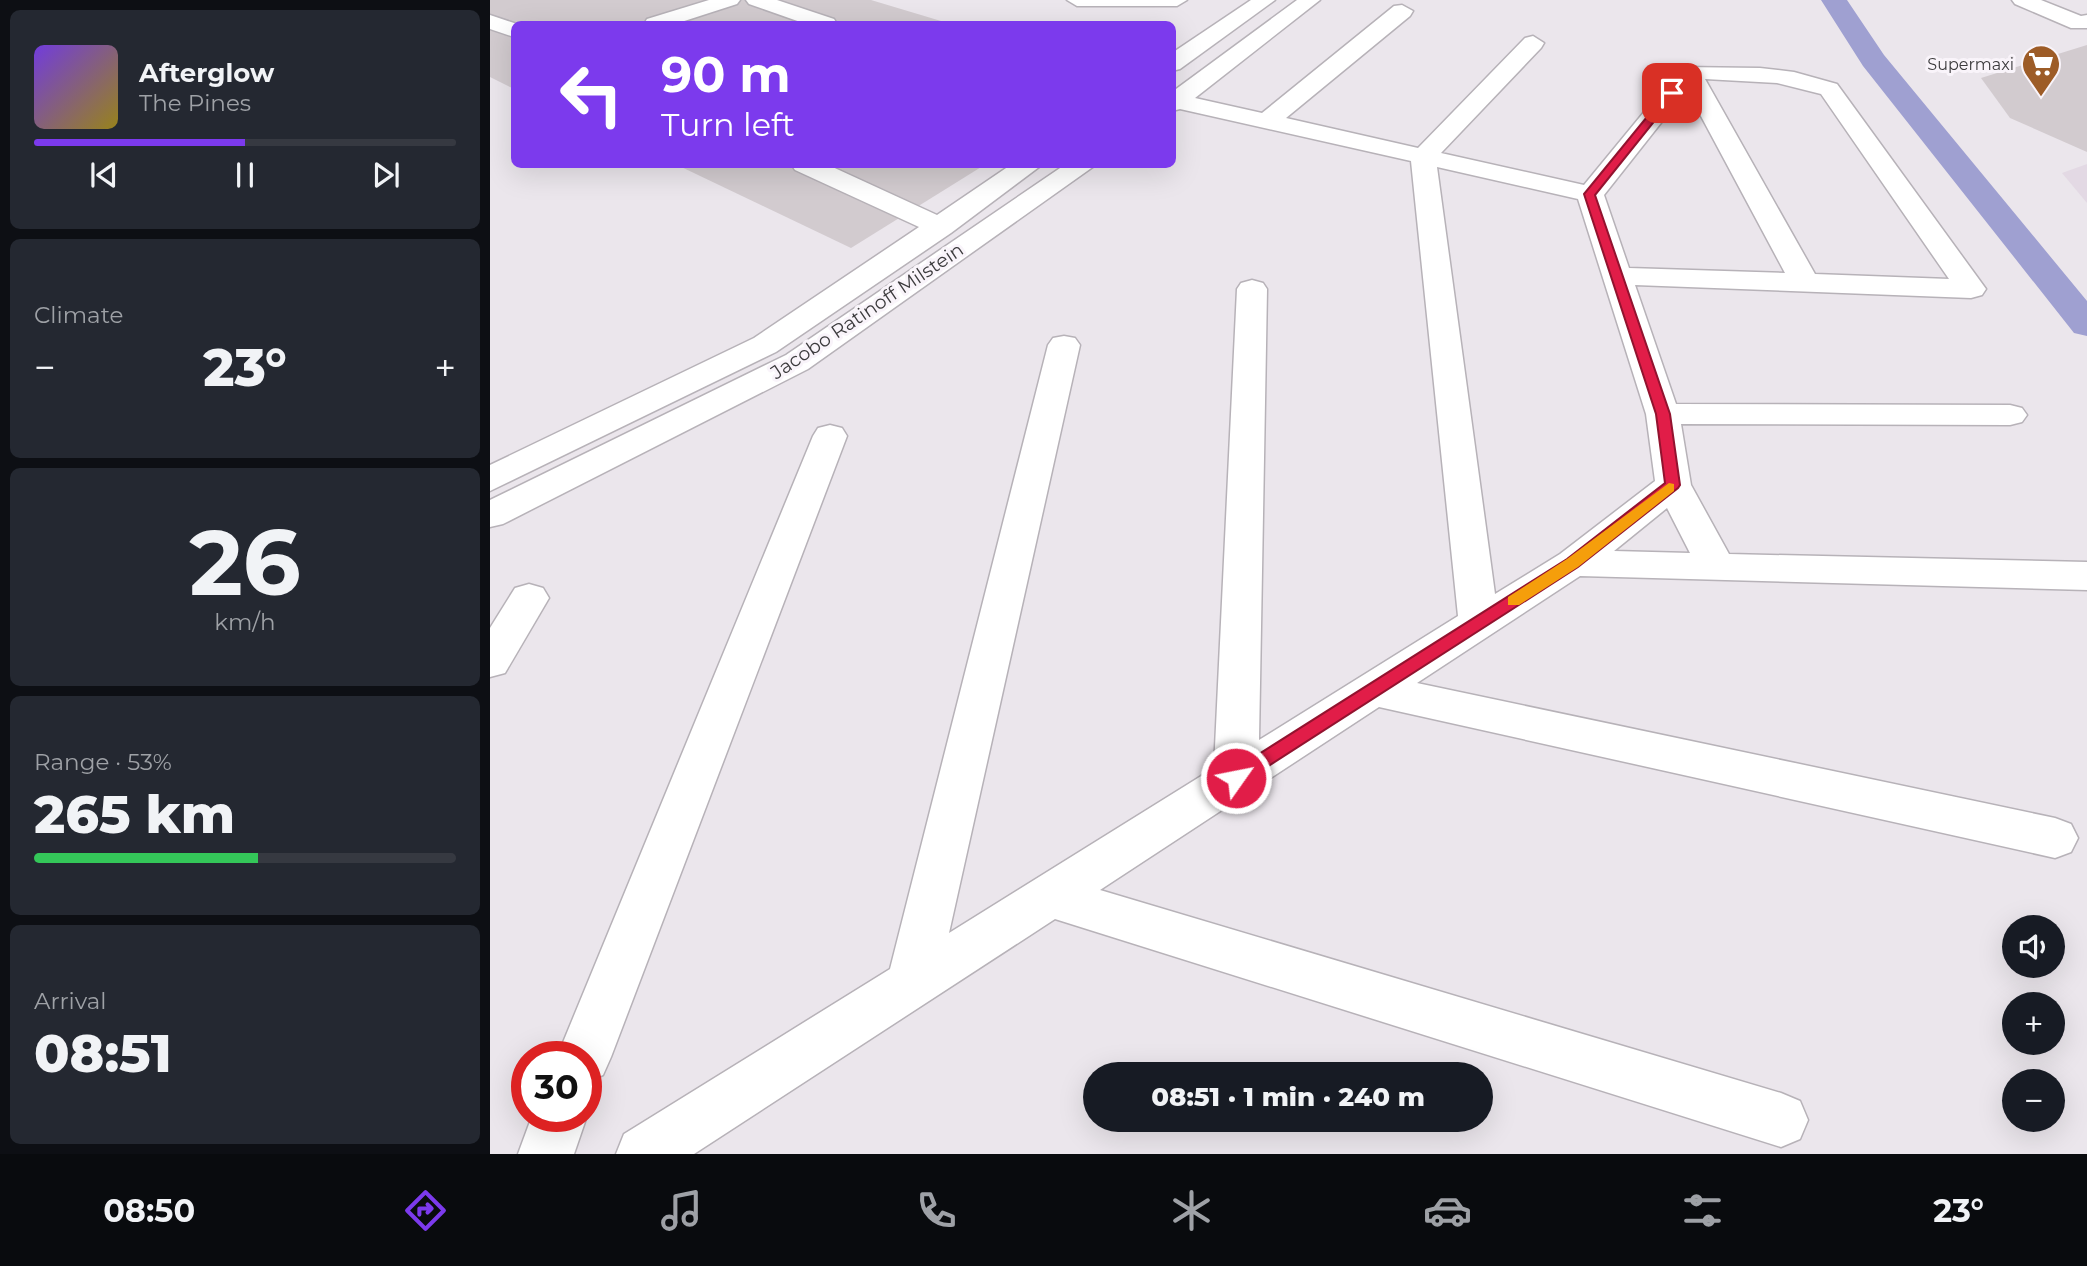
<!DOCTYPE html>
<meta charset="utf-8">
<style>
:root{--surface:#171b24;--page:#242831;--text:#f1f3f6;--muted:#9ea1a6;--line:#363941;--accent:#7c3aed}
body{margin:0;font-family:Montserrat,sans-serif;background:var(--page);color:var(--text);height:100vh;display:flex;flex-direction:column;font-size:26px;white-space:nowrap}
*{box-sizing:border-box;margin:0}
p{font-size:23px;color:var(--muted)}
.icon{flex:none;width:38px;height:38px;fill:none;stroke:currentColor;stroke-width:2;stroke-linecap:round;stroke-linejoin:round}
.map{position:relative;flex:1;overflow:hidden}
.sheet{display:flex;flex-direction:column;gap:10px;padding:10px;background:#0d0f14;width:490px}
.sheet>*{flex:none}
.banner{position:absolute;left:21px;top:21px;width:665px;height:147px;border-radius:10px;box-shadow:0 7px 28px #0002;background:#7c3aed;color:#fff;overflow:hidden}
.controls{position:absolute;left:1512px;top:915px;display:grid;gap:14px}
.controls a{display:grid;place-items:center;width:63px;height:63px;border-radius:50%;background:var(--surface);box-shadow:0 7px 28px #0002;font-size:35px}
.speed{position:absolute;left:21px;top:1041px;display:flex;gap:14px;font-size:35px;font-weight:700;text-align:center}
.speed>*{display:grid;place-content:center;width:91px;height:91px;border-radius:50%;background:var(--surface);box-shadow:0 7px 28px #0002;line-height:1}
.speed .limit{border:10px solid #d22;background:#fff;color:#111}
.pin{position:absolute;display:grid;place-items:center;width:60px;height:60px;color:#fff;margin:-30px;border-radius:14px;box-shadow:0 4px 10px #0006}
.me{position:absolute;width:77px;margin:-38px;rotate:57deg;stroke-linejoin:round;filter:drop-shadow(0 0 5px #0008)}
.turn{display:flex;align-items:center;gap:24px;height:147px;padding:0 35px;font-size:32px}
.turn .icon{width:91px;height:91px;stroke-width:2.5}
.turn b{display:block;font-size:49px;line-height:60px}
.big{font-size:52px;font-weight:800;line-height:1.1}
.sheet .widget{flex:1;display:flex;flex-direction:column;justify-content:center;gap:10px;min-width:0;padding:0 24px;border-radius:10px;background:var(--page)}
.sheet .dial{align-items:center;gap:0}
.dial b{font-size:91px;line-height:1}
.song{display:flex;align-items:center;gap:21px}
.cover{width:84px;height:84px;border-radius:10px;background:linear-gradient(135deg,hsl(260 70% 55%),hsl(50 70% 35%))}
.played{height:7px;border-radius:4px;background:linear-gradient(90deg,var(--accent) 50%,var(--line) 50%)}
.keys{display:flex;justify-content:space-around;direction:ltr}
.heat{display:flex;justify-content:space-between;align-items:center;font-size:38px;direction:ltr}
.charge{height:10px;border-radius:5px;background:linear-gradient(90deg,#34c759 53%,var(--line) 0)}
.trip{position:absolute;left:593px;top:1062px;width:410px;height:70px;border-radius:35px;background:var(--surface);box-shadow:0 7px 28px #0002;font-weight:800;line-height:70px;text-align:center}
.menu{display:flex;height:112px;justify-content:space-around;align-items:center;background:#090b0e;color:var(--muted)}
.menu .icon{width:49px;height:49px}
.menu .on{color:var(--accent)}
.menu b{font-size:32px;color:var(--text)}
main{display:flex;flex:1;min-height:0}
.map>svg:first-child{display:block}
.built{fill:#e3d9e4}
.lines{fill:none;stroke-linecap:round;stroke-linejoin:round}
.canal{fill:#9fa0d1;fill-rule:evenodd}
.building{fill:#d2cbcf}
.minor-casing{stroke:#b7b2b8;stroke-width:3}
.minor{fill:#fff;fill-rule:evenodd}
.route{fill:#e11d48;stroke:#92132f;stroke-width:2}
.slow{fill:#f59e0b}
.labels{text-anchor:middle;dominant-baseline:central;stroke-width:6;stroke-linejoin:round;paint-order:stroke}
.far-poi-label{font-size:16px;fill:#3c3b3d;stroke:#f9f4fa;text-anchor:end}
.street-label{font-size:19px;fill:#3c3b3d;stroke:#f9f4fa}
</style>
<main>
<section class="sheet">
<div class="widget">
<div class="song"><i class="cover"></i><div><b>Afterglow</b><p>The Pines</p></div></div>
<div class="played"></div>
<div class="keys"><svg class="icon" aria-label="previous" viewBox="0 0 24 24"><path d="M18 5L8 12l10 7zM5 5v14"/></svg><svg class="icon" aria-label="pause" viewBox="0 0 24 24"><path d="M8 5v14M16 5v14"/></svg><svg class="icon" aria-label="next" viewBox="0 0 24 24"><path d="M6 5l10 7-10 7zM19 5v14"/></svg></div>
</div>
<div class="widget"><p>Climate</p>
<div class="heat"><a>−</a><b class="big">23°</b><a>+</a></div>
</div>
<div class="widget dial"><b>26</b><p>km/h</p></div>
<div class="widget"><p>Range · 53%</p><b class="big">265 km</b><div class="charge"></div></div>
<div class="widget"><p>Arrival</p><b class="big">08:51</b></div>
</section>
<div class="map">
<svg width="1597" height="1154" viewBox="0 0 1597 1154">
<rect width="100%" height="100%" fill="#ebe6ec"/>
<!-- built -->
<polygon class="built" points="1597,164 1597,203 1572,173"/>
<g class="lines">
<!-- canal -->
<polygon class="canal" points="1331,0 1357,0 1394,55 1597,301 1597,336 1584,333 1373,66"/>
</g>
<!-- building -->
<g class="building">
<polygon points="0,0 381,0 461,24 24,24 24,89 0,77"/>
<polygon points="1597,45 1597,152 1520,118 1491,78"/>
<polygon points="185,164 496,164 361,248"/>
</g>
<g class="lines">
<defs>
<g id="minor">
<polygon points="219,0 250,0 247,4 185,24 154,24 157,19"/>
<polygon points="256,0 287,0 344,19 347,24 316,24 259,4"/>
<polygon points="577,0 697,0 687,6 587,6"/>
<polygon points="761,0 785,0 690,69 682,71 682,53"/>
<path d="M 807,0 L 830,0 L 705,98 L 772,113 L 904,6 L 912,5 L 923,11 L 920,16 L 796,118 L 928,148 L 1035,38 L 1043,36 L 1054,43 L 1051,48 L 951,153 L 1094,185 L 1191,67 L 1270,68 L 1304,72 L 1347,84 L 1496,289 L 1492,295 L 1481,298 L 1145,285 L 1186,404 L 1520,405 L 1532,408 L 1537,415 L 1532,422 L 1520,425 L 1191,424 L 1201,485 L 1239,554 L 1597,562 L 1597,590 L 1090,576 L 927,683 L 1565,818 L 1581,824 L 1588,838 L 1581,852 L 1565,858 L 889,707 L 610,890 L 1291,1093 L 1310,1101 L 1318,1120 L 1310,1139 L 1291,1147 L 565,919 L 204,1154 L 126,1154 L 134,1134 L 400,969 L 558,345 L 563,338 L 574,336 L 585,338 L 590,345 L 459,933 L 724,768 L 747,289 L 751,283 L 762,280 L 773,283 L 777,289 L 769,740 L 968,616 L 921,161 L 690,109 L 682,111 L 682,92 ZM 1215,79 L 1287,83 L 1331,94 L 1459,279 L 1325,274 ZM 1197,90 L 1295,273 L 1139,268 L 1114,195 ZM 947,167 L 1088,199 L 1156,414 L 1165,481 L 1070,554 L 1005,594 ZM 1177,508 L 1200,553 L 1124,551 Z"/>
<polygon points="1522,0 1551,0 1591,16 1597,15 1597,28 1581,28 1525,4"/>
<polygon points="0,15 27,24 24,24 24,37 0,29"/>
<polygon points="301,164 336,164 447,215 522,164 553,164 461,233 286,352 0,491 0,465 264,338 429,227 305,170"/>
<polygon points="576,164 607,164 318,369 13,524 0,527 0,500 296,355"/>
<polygon points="340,425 352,428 357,436 121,1057 113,1075 96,1082 96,1057 67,1057 323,436 328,428"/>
<polygon points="39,584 53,588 59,598 15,673 0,677 0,628 25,588"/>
<polygon points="96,1113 97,1116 84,1154 28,1154 42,1116 96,1116"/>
</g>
</defs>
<!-- minor casing -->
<use href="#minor" class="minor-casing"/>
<!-- minor -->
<use href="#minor" class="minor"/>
</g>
<!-- route -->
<polygon class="route" points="1179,90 1187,93 1105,195 1180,414 1190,485 1188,488 1088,567 752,783 739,783 736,778 739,773 1077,559 1175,483 1166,414 1094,194"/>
<!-- slow -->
<polygon class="slow" points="1179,483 1184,484 1184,491 1088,567 1029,605 1018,605 1018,597 1077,559"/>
<!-- icons -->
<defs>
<symbol id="supermarket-pin" viewBox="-11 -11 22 30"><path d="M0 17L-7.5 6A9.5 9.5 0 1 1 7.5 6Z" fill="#9d5c27" stroke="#f9f4fa"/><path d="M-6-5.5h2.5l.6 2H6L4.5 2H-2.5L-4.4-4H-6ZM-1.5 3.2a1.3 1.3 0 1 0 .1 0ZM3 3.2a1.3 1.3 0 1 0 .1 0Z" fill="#fff"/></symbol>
</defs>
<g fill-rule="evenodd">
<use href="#supermarket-pin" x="1529" y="42" width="44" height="60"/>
</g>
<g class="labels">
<!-- far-poi labels -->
<g class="far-poi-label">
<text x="1524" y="64">Supermaxi</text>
</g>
<!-- street labels -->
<g class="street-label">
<text transform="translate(377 311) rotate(-34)">Jacobo Ratinoff Milstein</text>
</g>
</g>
</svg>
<div class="controls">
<a><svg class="icon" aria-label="sound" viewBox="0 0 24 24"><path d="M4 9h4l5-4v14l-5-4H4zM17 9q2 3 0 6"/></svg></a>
<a>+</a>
<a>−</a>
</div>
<div class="speed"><div class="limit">30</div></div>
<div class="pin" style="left:1182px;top:93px;background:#d93025"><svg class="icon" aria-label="arrive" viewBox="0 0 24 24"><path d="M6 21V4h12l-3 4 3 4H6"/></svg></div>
<svg class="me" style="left:746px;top:778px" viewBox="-20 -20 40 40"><circle r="17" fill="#e11d48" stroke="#fff" stroke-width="3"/><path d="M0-11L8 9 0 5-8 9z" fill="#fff"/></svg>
<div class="trip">08:51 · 1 min · 240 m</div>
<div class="banner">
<div class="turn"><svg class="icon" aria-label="left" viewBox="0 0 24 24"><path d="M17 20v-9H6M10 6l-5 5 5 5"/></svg><div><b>90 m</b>Turn left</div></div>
</div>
</div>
</main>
<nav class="menu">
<b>08:50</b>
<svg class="icon on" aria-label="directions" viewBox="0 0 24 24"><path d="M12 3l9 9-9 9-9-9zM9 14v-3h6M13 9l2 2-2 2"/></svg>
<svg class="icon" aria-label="music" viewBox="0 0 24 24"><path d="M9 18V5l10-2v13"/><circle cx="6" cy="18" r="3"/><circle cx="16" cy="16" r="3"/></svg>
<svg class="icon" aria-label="phone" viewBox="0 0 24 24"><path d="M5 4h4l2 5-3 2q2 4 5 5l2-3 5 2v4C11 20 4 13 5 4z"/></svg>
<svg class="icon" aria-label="climate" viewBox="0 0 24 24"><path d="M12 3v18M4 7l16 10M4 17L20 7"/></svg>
<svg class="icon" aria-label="car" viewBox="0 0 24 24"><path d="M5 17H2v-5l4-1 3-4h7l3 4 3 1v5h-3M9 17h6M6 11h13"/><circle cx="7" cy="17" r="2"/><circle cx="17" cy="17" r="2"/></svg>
<svg class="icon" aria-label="filters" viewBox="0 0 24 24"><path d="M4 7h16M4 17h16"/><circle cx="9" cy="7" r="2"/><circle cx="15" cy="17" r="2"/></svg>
<b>23°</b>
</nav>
